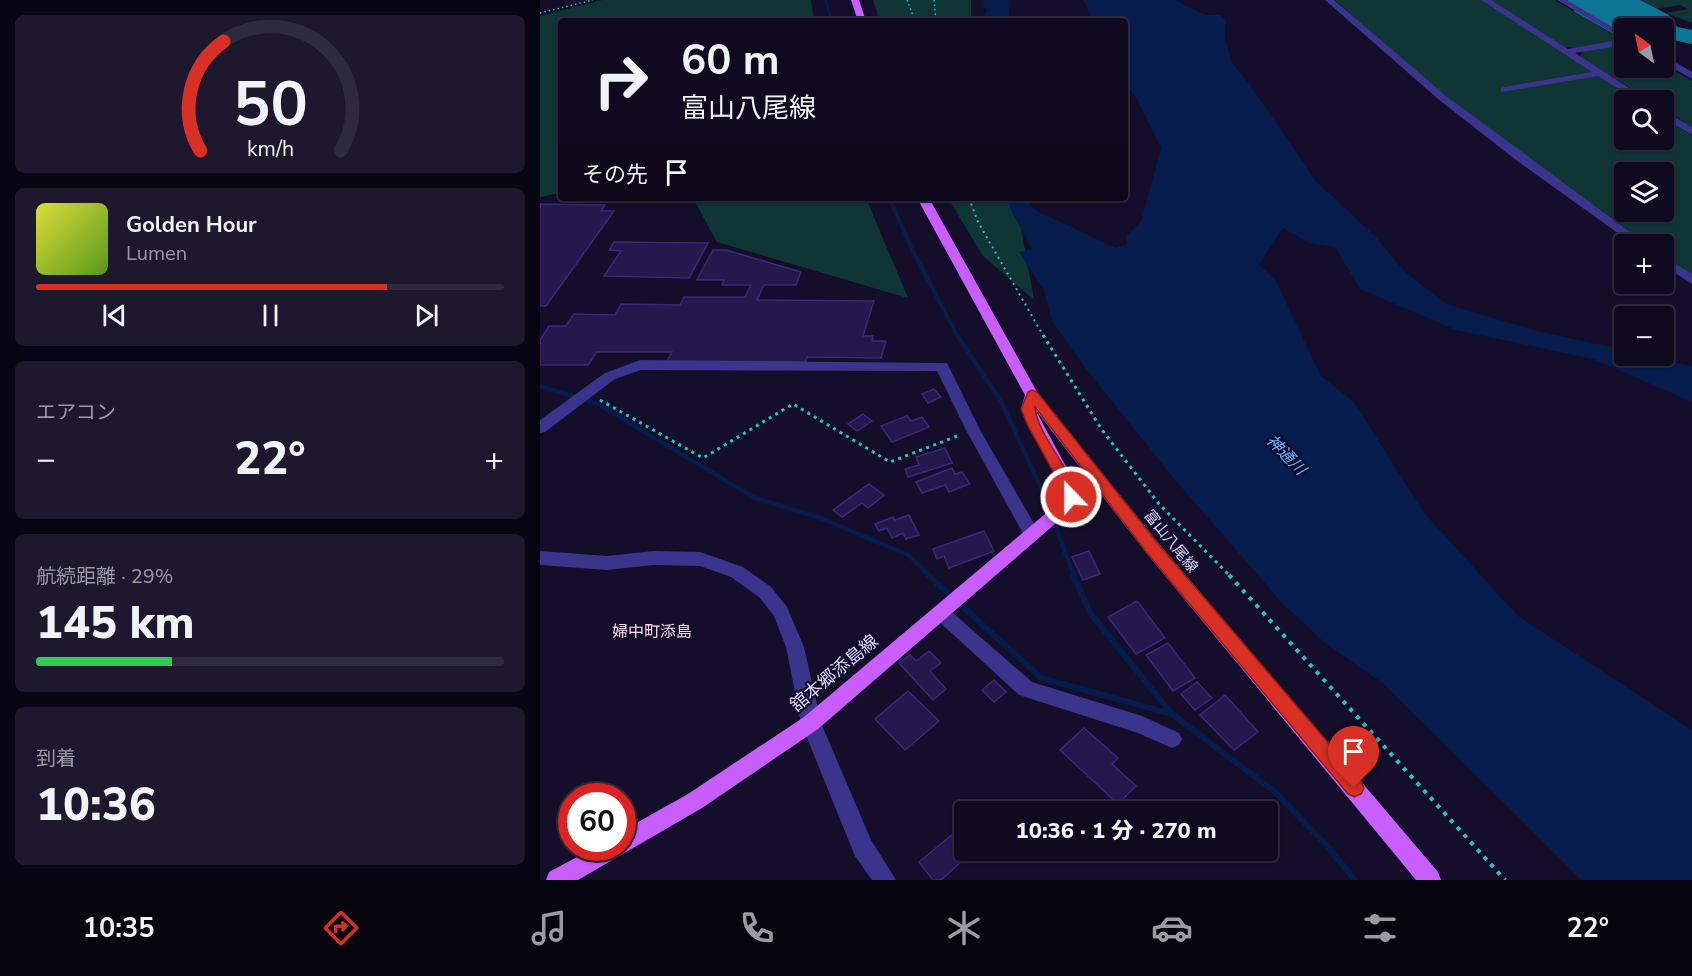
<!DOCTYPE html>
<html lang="ja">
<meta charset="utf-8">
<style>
:root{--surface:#0f0a20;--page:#1d182d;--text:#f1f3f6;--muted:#9b9aa5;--line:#2f2b3e;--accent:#d93025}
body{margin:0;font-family:"Nunito Sans","Noto Sans JP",sans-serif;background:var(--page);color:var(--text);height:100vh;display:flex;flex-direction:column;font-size:22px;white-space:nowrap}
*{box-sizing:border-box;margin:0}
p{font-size:20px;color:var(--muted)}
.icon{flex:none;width:33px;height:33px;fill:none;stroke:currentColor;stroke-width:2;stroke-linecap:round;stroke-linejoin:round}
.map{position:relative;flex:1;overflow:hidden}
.panel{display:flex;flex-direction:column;gap:15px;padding:15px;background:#080612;width:540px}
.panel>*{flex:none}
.hud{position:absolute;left:18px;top:18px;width:570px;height:183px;border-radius:6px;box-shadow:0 2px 4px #0004,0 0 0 2px var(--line);background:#0f0a20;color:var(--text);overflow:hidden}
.needle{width:39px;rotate:327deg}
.fabs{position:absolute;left:1074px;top:18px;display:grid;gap:12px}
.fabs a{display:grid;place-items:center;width:60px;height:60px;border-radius:6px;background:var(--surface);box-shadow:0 2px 4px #0004,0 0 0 2px var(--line);font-size:30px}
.speed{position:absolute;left:18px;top:783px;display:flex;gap:12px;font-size:30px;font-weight:700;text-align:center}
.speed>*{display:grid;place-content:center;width:78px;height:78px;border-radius:50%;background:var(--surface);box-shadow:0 2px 4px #0004,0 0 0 2px var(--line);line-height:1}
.speed .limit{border:9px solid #d22;background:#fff;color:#111}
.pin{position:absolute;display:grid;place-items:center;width:51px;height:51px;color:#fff;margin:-62px -26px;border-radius:50% 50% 50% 0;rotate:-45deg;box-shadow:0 0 6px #0007}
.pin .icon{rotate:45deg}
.me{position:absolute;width:66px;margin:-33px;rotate:338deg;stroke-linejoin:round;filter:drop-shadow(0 0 4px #0008)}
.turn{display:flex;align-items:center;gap:21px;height:126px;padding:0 24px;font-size:27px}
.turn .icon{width:78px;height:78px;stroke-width:2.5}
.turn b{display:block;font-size:42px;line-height:51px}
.then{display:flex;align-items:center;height:57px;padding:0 24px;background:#0003;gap:12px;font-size:22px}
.big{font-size:45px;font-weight:800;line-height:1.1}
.panel .card{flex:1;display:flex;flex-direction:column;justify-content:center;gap:9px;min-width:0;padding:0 21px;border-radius:9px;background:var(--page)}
.panel .dial{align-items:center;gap:0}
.dial svg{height:156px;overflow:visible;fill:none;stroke:var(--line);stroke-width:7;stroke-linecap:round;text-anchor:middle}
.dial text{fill:var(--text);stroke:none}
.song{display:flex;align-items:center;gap:18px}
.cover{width:72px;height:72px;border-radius:9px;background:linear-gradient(135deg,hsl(60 70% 55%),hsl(90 70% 35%))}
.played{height:6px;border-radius:3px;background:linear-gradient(90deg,var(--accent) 75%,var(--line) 75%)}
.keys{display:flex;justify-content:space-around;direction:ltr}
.heat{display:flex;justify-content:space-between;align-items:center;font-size:33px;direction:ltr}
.charge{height:9px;border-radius:4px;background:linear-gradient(90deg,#34c759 29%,var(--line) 0)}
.trip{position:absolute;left:414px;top:801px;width:324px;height:60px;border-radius:6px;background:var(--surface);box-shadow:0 2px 4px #0004,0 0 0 2px var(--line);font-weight:800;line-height:60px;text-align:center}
.dock{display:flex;height:96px;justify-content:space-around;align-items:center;background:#06040d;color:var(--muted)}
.dock .icon{width:42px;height:42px}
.dock .on{color:var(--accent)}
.dock b{font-size:27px;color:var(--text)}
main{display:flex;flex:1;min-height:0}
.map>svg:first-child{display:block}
.green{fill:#103535;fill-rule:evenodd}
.water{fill:#051c4c}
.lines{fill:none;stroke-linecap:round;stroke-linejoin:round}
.stream-far3{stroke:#051c4c;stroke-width:3}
.stream-far2{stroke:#051c4c;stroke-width:4}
.stream-far1{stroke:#051c4c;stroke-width:4.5}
.stream{stroke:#051c4c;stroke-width:6}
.taxiway{fill:#0c7694;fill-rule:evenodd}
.runway{fill:#0c7694;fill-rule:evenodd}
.building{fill:#25184d;stroke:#3b287b;stroke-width:1.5}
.path-far3{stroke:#24c6c2;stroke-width:1.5;stroke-dasharray:1.5 3;stroke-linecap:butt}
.path-far2{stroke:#24c6c2;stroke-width:2;stroke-dasharray:2 4;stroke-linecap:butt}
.path-far1{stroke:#24c6c2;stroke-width:3;stroke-dasharray:3 4.5;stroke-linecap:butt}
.path{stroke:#24c6c2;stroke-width:4;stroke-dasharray:4 6;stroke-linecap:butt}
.minor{fill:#3b348d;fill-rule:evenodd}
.major{fill:#c95eff;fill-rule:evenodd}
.route{fill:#d93025;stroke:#8d1f18;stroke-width:1.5}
.labels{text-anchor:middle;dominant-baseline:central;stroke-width:4.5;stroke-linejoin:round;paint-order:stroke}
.street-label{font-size:15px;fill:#ddd7ff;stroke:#140e2a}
.water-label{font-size:16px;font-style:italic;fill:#65b2ff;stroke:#140e2a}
.neighbourhood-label{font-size:16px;fill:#ffd9f0;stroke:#140e2a}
.near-street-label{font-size:18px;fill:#ddd7ff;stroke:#140e2a}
</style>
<main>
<section class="panel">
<div class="card dial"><svg viewBox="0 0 100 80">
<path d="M14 69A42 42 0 1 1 86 69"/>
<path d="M14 69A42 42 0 0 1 26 13" stroke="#d93025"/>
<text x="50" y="56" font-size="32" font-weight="700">50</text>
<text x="50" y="72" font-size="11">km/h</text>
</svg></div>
<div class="card">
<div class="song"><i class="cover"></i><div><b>Golden Hour</b><p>Lumen</p></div></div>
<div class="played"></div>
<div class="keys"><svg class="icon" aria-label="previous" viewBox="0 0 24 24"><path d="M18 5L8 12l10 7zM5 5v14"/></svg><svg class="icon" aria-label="pause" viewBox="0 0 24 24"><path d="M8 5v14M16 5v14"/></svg><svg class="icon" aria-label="next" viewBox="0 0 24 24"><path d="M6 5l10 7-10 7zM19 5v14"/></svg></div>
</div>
<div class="card"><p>エアコン</p>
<div class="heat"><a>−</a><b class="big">22°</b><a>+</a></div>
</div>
<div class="card"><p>航続距離 · 29%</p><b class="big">145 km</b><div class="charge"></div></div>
<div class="card"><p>到着</p><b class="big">10:36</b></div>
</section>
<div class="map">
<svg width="1152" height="880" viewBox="0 0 1152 880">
<rect width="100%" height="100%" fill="#140e2a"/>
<!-- green -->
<g class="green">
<polygon points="62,0 271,0 274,21 21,21 21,193 0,197 0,16"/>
<polygon points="333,0 431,0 431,21 340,21"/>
<path d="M 795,0 L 941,0 L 1097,100 L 1084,100 L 1084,140 L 1124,140 L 1124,117 L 1152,136 L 1152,277 L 1124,257 L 1124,244 L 1105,244 C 997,169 892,89 795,0 ZM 1084,172 L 1124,172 L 1124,212 L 1084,212 Z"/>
<polygon points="950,0 1015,0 1082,40 1038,48 1024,47"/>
<polygon points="1099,0 1152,0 1152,23 1126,13 1148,9 1140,5 1115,9"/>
<polygon points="1084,44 1084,68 1124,68 1124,65 1152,81 1152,127 1124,109 1124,100 1110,100 1040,57 1043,50"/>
<polygon points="153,198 326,198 368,298 177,242"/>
<polygon points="408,198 472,198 481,228 494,300 442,255"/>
</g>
<!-- water -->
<g class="water">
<polygon points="443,0 468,0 470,21 445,21 445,13 448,10 444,8"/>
<polygon points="543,0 635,0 665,15 680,15 685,19 685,38 692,63 708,82 776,181 836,237 864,271 906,304 997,331 1084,350 1084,356 1102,356 1152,366 1152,402 1053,359 916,330 820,289 795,247 769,243 743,228 719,265 735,279 781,376 814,402 884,513 978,616 1152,730 1152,880 1041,880 844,684 785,643 743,604 636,481 546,369 512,321 504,290 479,252 492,249 471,210 467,198 484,198 497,211 576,248 587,244 586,236 601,222 621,148 597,99 585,82 585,21 554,21"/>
</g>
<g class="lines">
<!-- stream-far3 -->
<polyline class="stream-far3" points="286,0 291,21"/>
<!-- stream-far2 -->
<polyline class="stream-far2" points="349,198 376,257 418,337"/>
<!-- stream-far1 -->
<g class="stream-far1">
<polyline points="417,335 461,401 500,486 534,576"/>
<polyline points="0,386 58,404 213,497 283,519 368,555 390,576"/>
</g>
<!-- stream -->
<g class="stream">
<polyline points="388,575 501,678 632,714"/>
<polyline points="533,575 551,614 632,714 735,792 788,847 815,880"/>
</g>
<!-- taxiway -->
<path class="taxiway" d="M 1088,11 L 1124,24 L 1152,30 L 1152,44 L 1124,38 L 1124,28 C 1108,28 1086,32 1076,18 L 1080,13 Z"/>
<!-- runway -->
<polygon class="runway" points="1027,0 1100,0 1129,15 1138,28 1129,41 1124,42 1124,28 1084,28 1084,40 1035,12"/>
</g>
<!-- building -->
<g class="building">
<polygon points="0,204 65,205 61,211 74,211 6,306 0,306"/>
<polygon points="74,242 168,243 149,278 64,276 81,251 69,250"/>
<polygon points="173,250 186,250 261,272 256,285 224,285 217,300 334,301 323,336 333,336 332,341 346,341 341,358 267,357 266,362 127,361 132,352 57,352 48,365 0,365 0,340 9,326 26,326 34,314 75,315 81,304 140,305 144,297 205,297 211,285 182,285 184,280 157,280"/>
<polygon points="394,389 401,397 388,403 382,394"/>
<polygon points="323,414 332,421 317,431 308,424"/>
<polygon points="367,416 371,421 382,417 389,427 352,442 341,426"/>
<polygon points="405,448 412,463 368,477 365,469 379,465 376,457"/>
<polygon points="412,468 415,474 422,472 430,484 409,492 405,485 382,493 376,482"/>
<polygon points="329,484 344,495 328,508 322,503 302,517 293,510"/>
<polygon points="369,515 379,535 366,539 363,533 352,538 347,528 339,531 335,524 353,517 355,520"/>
<polygon points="444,531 454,551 409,568 404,556 397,559 393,549"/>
<polygon points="549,551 560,574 543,580 532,557"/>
<polygon points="597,601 625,638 596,654 568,617"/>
<polygon points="628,643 655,678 633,691 606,655"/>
<polygon points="389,651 401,663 390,671 406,689 393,700 359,663 370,655 376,661"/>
<polygon points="454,680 466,692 454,702 442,690"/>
<polygon points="657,682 672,698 655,710 641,694"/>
<polygon points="368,691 399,721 365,750 335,719"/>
<polygon points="685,695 718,732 694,750 660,715"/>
<polygon points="544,728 578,758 572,764 596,786 578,804 520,750"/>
<polygon points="420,828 424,834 424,850 434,850 401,880 393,880 379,862"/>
</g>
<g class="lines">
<!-- path-far3 -->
<g class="path-far3">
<polyline points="367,0 375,21"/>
<polyline points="394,0 396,21"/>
<polyline points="0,13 53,0"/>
<polyline points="375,19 396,18"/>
</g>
<!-- path-far2 -->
<polyline class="path-far2" points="429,198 438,222 504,337"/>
<!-- path-far1 -->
<g class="path-far1">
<polyline points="503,335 562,430 619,504 690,576"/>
<polyline points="60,400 163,458 253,404 350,462 420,435"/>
</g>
<!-- path -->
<polyline class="path" points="689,575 965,880"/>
<!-- minor -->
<g class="minor">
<polygon points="785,0 794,0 905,95 1106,244 1093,244 976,160 898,99"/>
<polygon points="941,0 951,0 1028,49 1083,39 1017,0 1027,0 1084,34 1084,45 1035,53 1108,100 1097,100 1058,76 961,92 961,88 964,87 1052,72"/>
<polygon points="1124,56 1152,72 1152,79 1124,63"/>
<polygon points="1124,111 1152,127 1152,135 1124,118"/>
<polygon points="1124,257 1152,274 1152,284 1124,266"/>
<polygon points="100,360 407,363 440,430 500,534 498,539 492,540 486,539 426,430 397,371 101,370 75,379 5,432 0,433 0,420 65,373"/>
<polygon points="0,551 67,556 114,551 160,552 203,567 231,587 247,607 264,647 281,723 331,840 356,880 332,880 315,856 261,723 246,647 234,616 219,597 191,577 160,566 114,565 67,570 0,565"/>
<polygon points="400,605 406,607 492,682 602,716 639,733 642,739 639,745 632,748 598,733 479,695 394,617 391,612 394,607"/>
</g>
<!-- major -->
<g class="major">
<polygon points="311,0 319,0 326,21 318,21"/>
<polygon points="377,198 389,198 497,392 620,545 898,872 901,880 876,880 608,555 495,409 530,474 539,497 523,517 278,729 162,808 38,880 6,880 9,872 54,848 82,848 82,831 148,794 264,717 511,509 523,496 514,474 481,409 485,395"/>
</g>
</g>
<!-- route -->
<path class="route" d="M 492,390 L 497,392 L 619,545 L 821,781 L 824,788 L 821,794 L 814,797 L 808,794 L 608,554 L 495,407 C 497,434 530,467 538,497 L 536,501 L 526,501 L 519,482 L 487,424 L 481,409 L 488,392 Z"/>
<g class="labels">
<!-- street labels -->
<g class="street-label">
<text transform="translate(631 541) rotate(51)">富山八尾線</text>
</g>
<!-- water labels -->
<g class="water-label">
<text transform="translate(746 455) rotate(46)">神通川</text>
</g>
<!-- neighbourhood labels -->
<g class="neighbourhood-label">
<text x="112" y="632">婦中町添島</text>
</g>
<!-- near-street labels -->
<g class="near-street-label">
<text transform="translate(294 673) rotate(-40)">舘本郷添島線</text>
</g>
</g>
</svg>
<div class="fabs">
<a><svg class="needle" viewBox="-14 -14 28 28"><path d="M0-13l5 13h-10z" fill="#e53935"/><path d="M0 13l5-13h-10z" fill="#9b9aa5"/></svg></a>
<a><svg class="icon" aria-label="search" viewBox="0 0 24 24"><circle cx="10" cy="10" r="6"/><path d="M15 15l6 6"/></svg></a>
<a><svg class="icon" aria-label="layers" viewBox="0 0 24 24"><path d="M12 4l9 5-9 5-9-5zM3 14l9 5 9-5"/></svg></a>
<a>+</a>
<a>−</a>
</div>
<div class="speed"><div class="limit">60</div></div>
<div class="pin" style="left:814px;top:788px;background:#d93025"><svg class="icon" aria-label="arrive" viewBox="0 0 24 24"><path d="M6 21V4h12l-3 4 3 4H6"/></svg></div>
<svg class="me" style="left:531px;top:497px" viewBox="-20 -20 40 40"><circle r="17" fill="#d93025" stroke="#fff" stroke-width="3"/><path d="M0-11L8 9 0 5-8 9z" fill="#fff"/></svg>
<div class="trip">10:36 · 1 分 · 270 m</div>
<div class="hud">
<div class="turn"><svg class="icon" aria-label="right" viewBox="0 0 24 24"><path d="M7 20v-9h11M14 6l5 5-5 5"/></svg><div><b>60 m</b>富山八尾線</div></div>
<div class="then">その先<svg class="icon" aria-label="arrive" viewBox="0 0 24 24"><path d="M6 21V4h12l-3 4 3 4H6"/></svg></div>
</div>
</div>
</main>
<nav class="dock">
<b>10:35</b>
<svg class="icon on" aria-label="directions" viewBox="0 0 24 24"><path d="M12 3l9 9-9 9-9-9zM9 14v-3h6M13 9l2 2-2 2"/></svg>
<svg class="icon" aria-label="music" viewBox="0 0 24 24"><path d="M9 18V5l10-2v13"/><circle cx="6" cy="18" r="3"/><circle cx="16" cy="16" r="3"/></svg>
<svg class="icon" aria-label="phone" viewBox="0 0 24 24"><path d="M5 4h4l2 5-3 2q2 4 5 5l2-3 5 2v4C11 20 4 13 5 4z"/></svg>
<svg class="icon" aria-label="climate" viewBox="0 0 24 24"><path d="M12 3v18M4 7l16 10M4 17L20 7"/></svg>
<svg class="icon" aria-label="car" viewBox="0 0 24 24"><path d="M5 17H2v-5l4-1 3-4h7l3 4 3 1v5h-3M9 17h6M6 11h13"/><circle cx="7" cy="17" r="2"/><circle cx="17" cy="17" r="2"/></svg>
<svg class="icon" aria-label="filters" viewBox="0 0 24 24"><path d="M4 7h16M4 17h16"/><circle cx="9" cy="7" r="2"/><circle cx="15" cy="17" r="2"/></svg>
<b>22°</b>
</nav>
